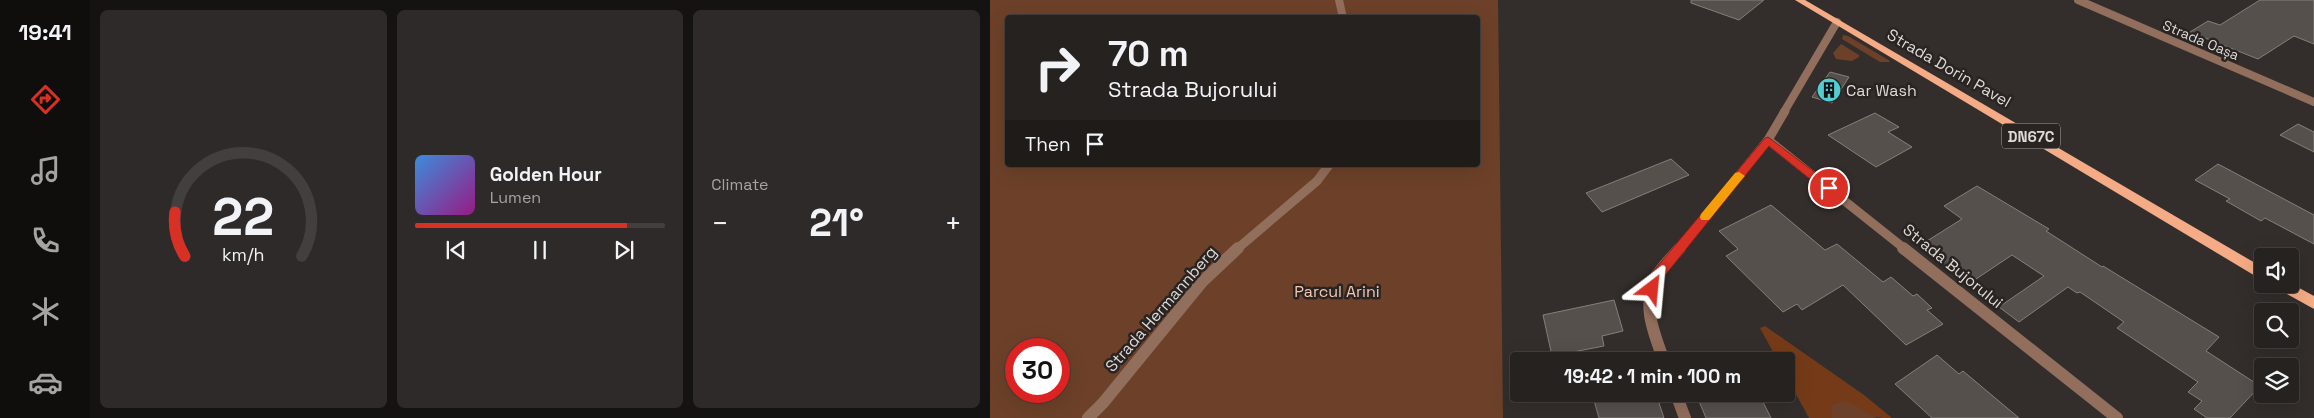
<!DOCTYPE html>
<meta charset="utf-8">
<style>
:root{--surface:#262220;--page:#2e2a29;--text:#f1f3f6;--muted:#a4a4a5;--line:#423f3e;--accent:#d93025}
body{margin:0;font-family:"Space Grotesk",sans-serif;background:var(--page);color:var(--text);height:100vh;display:flex;flex-direction:column;font-size:19px;white-space:nowrap}
*{box-sizing:border-box;margin:0}
p{font-size:16px;color:var(--muted)}
.icon{flex:none;width:28px;height:28px;fill:none;stroke:currentColor;stroke-width:2;stroke-linecap:round;stroke-linejoin:round}
.map{position:relative;flex:1;overflow:hidden}
.drawer{display:flex;flex-direction:column;gap:10px;padding:10px;background:#151312;width:900px}
.drawer>*{flex:none}
.hud{position:absolute;left:15px;top:15px;width:475px;height:152px;border-radius:5px;box-shadow:0 5px 20px #0002,0 0 0 1px var(--line);background:#262220;color:var(--text);overflow:hidden}
.fabs{position:absolute;left:1264px;top:248px;display:grid;gap:10px}
.fabs a{display:grid;place-items:center;width:45px;height:45px;border-radius:5px;background:var(--surface);box-shadow:0 5px 20px #0002,0 0 0 1px var(--line);font-size:25px}
.speed{position:absolute;left:15px;top:338px;display:flex;gap:10px;font-size:25px;font-weight:700;text-align:center}
.speed>*{display:grid;place-content:center;width:65px;height:65px;border-radius:50%;background:var(--surface);box-shadow:0 5px 20px #0002,0 0 0 1px var(--line);line-height:1}
.speed .limit{border:8px solid #d22;background:#fff;color:#111}
.pin{position:absolute;display:grid;place-items:center;width:42px;height:42px;color:#fff;margin:-21px;border:2px solid #fff;border-radius:50%;box-shadow:0 1px 5px #0007}
.me{position:absolute;width:55px;margin:-28px;rotate:29deg;stroke-linejoin:round;filter:drop-shadow(0 0 4px #0008)}
.turn{display:flex;align-items:center;gap:18px;height:105px;padding:0 20px;font-size:22px}
.turn .icon{width:65px;height:65px;stroke-width:2.5}
.turn b{display:block;font-size:35px;line-height:42px}
.then{display:flex;align-items:center;height:48px;padding:0 20px;background:#0003;gap:10px;font-size:19px}
.big{font-size:38px;font-weight:700;line-height:1.1}
.drawer .tile{flex:1;display:flex;flex-direction:column;justify-content:center;gap:8px;min-width:0;padding:0 18px;border-radius:8px;background:var(--page)}
.drawer .dial{align-items:center;gap:0}
.dial svg{height:130px;overflow:visible;fill:none;stroke:var(--line);stroke-width:7;stroke-linecap:round;text-anchor:middle}
.dial text{fill:var(--text);stroke:none}
.song{display:flex;align-items:center;gap:15px}
.cover{width:60px;height:60px;border-radius:8px;background:linear-gradient(135deg,hsl(210 70% 55%),hsl(310 70% 35%))}
.played{height:5px;border-radius:2px;background:linear-gradient(90deg,var(--accent) 85%,var(--line) 85%)}
.keys{display:flex;justify-content:space-around;direction:ltr}
.heat{display:flex;justify-content:space-between;align-items:center;font-size:28px;direction:ltr}
.drawer .tiles{flex:1;display:grid;gap:10px;grid-template-columns:repeat(3,1fr)}
.trip{position:absolute;left:520px;top:352px;width:285px;height:50px;border-radius:5px;background:var(--surface);box-shadow:0 5px 20px #0002,0 0 0 1px var(--line);font-weight:700;line-height:50px;text-align:center}
main{display:flex;flex:1;min-height:0}
.tabs{display:flex;flex-direction:column;width:90px;justify-content:space-around;align-items:center;background:#0f0e0d;color:var(--muted)}
.tabs .icon{width:35px;height:35px}
.tabs .active{color:var(--accent)}
.tabs b{font-size:22px;color:var(--text)}
.map>svg:first-child{display:block}
.green{fill:#6d4129;fill-rule:evenodd}
.water{fill:#753b18}
.building{fill:#56504d;stroke:#857f7c}
.lines{fill:none;stroke-linecap:round;stroke-linejoin:round}
.street-far2{stroke:#926e5c;stroke-width:8}
.street-far1{stroke:#926e5c;stroke-width:9}
.street{stroke:#926e5c;stroke-width:12}
.primary{fill:#f5ac86;fill-rule:evenodd}
.route{fill:#d93025;stroke:#8d1f18}
.slow{fill:#f59e0b}
.labels{text-anchor:middle;dominant-baseline:central;stroke-width:5;stroke-linejoin:round;paint-order:stroke}
.far-street-label{font-size:14px;fill:#dedad8;stroke:#292422}
.shield{fill:#292422;stroke:#a8a3a1;stroke-width:1}
.shield-label{font-size:15px;font-weight:bold;fill:#dedad8}
.street-label{font-size:16px;fill:#dedad8;stroke:#292422}
.poi-label{font-size:16px;fill:#dedad8;stroke:#292422;text-anchor:start}
.park-label{font-size:16px;fill:#f5c8b2;stroke:#292422}
</style>
<main>
<nav class="tabs">
<b>19:41</b>
<svg class="icon active" aria-label="directions" viewBox="0 0 24 24"><path d="M12 3l9 9-9 9-9-9zM9 14v-3h6M13 9l2 2-2 2"/></svg>
<svg class="icon" aria-label="music" viewBox="0 0 24 24"><path d="M9 18V5l10-2v13"/><circle cx="6" cy="18" r="3"/><circle cx="16" cy="16" r="3"/></svg>
<svg class="icon" aria-label="phone" viewBox="0 0 24 24"><path d="M5 4h4l2 5-3 2q2 4 5 5l2-3 5 2v4C11 20 4 13 5 4z"/></svg>
<svg class="icon" aria-label="climate" viewBox="0 0 24 24"><path d="M12 3v18M4 7l16 10M4 17L20 7"/></svg>
<svg class="icon" aria-label="car" viewBox="0 0 24 24"><path d="M5 17H2v-5l4-1 3-4h7l3 4 3 1v5h-3M9 17h6M6 11h13"/><circle cx="7" cy="17" r="2"/><circle cx="17" cy="17" r="2"/></svg>
</nav>
<section class="drawer">
<div class="tiles">
<div class="tile dial"><svg viewBox="0 0 100 80">
<path d="M14 69A42 42 0 1 1 86 69"/>
<path d="M14 69A42 42 0 0 1 8 42" stroke="#d93025"/>
<text x="50" y="56" font-size="32" font-weight="700">22</text>
<text x="50" y="72" font-size="11">km/h</text>
</svg></div>
<div class="tile">
<div class="song"><i class="cover"></i><div><b>Golden Hour</b><p>Lumen</p></div></div>
<div class="played"></div>
<div class="keys"><svg class="icon" aria-label="previous" viewBox="0 0 24 24"><path d="M18 5L8 12l10 7zM5 5v14"/></svg><svg class="icon" aria-label="pause" viewBox="0 0 24 24"><path d="M8 5v14M16 5v14"/></svg><svg class="icon" aria-label="next" viewBox="0 0 24 24"><path d="M6 5l10 7-10 7zM19 5v14"/></svg></div>
</div>
<div class="tile"><p>Climate</p>
<div class="heat"><a>−</a><b class="big">21°</b><a>+</a></div>
</div>
</div>
</section>
<div class="map">
<svg width="1324" height="418" viewBox="0 0 1324 418">
<rect width="100%" height="100%" fill="#332e2b"/>
<!-- green -->
<g class="green">
<path d="M 0,0 L 508,0 L 513,418 L 0,418 ZM 18,18 L 488,18 L 488,165 L 18,165 ZM 26,349 L 69,349 L 69,391 L 26,391 Z"/>
<polygon points="853,35 858,36 900,61 899,62 890,62 852,39"/>
<polygon points="851,44 869,55 869,57 862,61 846,59 843,53"/>
<polygon points="855,400 864,403 887,418 842,418 842,404"/>
</g>
<!-- water -->
<path class="water" d="M 775,326 L 874,395 L 902,418 C 897,418 890,418 886,417 C 866,411 867,397 842,404 L 842,418 L 819,418 L 796,376 L 796,361 L 788,361 L 770,328 Z"/>
<!-- building -->
<g class="building">
<polygon points="701,0 774,0 749,20 701,3"/>
<polygon points="1270,0 1324,0 1324,44 1304,36 1268,59 1200,32 1218,21 1230,25"/>
<polygon points="840,72 859,77 842,103 822,97"/>
<polygon points="885,113 909,127 898,132 922,147 886,167 838,135"/>
<polygon points="1308,124 1324,132 1324,152 1290,135"/>
<polygon points="681,159 699,175 612,212 596,193"/>
<polygon points="1228,164 1324,215 1324,244 1275,218 1271,221 1236,201 1240,199 1205,180"/>
<polygon points="987,186 1059,229 1056,231 1112,267 1113,266 1229,337 1216,351 1270,386 1240,418 1217,418 1204,409 1212,401 1198,392 1208,382 1127,328 1134,322 1090,292 1087,293 1078,287 1029,322 1009,307 1054,276 1022,255 980,283 929,246 972,219 954,206"/>
<polygon points="781,205 835,250 847,244 893,282 901,277 923,296 927,294 942,308 937,310 953,324 916,345 853,285 812,310 807,304 793,312 736,256 748,249 729,231"/>
<polygon points="624,300 633,331 612,336 614,346 562,356 553,315"/>
<polygon points="947,355 969,374 973,371 1029,418 942,418 905,384"/>
<polygon points="617,394 666,394 674,418 609,418 603,397"/>
<polygon points="706,394 769,394 781,418 716,418"/>
</g>
<g class="lines">
<!-- street-far2 -->
<g class="street-far2">
<polyline points="349,0 353,18"/>
<polyline points="1088,0 1324,102"/>
<polyline points="794,112 847,22"/>
</g>
<!-- street-far1 -->
<g class="street-far1">
<polyline points="778,140 915,249"/>
<polyline points="247,249 327,181 339,165"/>
<polyline points="689,249 778,140 795,111"/>
</g>
<!-- street -->
<g class="street">
<polyline points="913,248 1127,418"/>
<path d="M 674,361 C 664,333 652,307 665,278 C 671,268 682,257 690,248"/>
<polyline points="686,394 695,418"/>
<polyline points="98,418 113,403 212,282 248,248"/>
</g>
<!-- primary -->
<g class="primary">
<polygon points="805,0 815,0 1272,267 1272,278 1267,277"/>
<polygon points="1300,283 1324,296 1324,309 1286,288 1284,284"/>
</g>
</g>
<!-- route -->
<polygon class="route" points="778,137 843,186 843,191 835,191 779,146 672,279 667,292 658,292 656,289 661,274 775,138"/>
<!-- slow -->
<polygon class="slow" points="749,172 755,176 753,178 719,220 711,220 710,217 711,214 745,173"/>
<!-- icons -->
<defs>
<symbol id="building-disc" viewBox="-11 -11 22 22"><circle r="9.5" fill="#52ccd1" stroke="#292422"/><path d="M-4-6H4V6H1V3H-1V6H-4ZM-2.5-4.3h1.7v1.8h-1.7ZM.8-4.3h1.7v1.8H.8ZM-2.5-1h1.7V.8h-1.7ZM.8-1h1.7V.8H.8Z" fill="#111"/></symbol>
</defs>
<g fill-rule="evenodd">
<use href="#building-disc" x="825" y="76" width="28" height="28"/>
</g>
<g class="labels">
<!-- far-street labels -->
<g class="far-street-label">
<text transform="translate(1211 40) rotate(23)">Strada Oașa</text>
</g>
<!-- shield labels -->
<rect class="shield" x="1012" y="123.5" width="58" height="25" rx="4"/>
<g class="shield-label">
<text x="1041" y="136">DN67C</text>
</g>
<!-- street labels -->
<g class="street-label">
<text transform="translate(959 68) rotate(30)">Strada Dorin Pavel</text>
<text transform="translate(963 266) rotate(39)">Strada Bujorului</text>
<text transform="translate(171 309) rotate(-49)">Strada Hermannberg</text>
</g>
<!-- poi labels -->
<g class="poi-label">
<text x="856" y="90">Car Wash</text>
</g>
<!-- park labels -->
<g class="park-label">
<text x="347" y="291">Parcul Arini</text>
</g>
</g>
</svg>
<div class="fabs">
<a><svg class="icon" aria-label="sound" viewBox="0 0 24 24"><path d="M4 9h4l5-4v14l-5-4H4zM17 9q2 3 0 6"/></svg></a>
<a><svg class="icon" aria-label="search" viewBox="0 0 24 24"><circle cx="10" cy="10" r="6"/><path d="M15 15l6 6"/></svg></a>
<a><svg class="icon" aria-label="layers" viewBox="0 0 24 24"><path d="M12 4l9 5-9 5-9-5zM3 14l9 5 9-5"/></svg></a>
</div>
<div class="speed"><div class="limit">30</div></div>
<div class="pin" style="left:839px;top:188px;background:#d93025"><svg class="icon" aria-label="arrive" viewBox="0 0 24 24"><path d="M6 21V4h12l-3 4 3 4H6"/></svg></div>
<svg class="me" style="left:662px;top:289px" viewBox="-20 -20 40 40"><path d="M0-17L14 15 0 8-14 15z" fill="#d93025" stroke="#fff" stroke-width="4"/></svg>
<div class="trip">19:42 · 1 min · 100 m</div>
<div class="hud">
<div class="turn"><svg class="icon" aria-label="right" viewBox="0 0 24 24"><path d="M7 20v-9h11M14 6l5 5-5 5"/></svg><div><b>70 m</b>Strada Bujorului</div></div>
<div class="then">Then<svg class="icon" aria-label="arrive" viewBox="0 0 24 24"><path d="M6 21V4h12l-3 4 3 4H6"/></svg></div>
</div>
</div>
</main>
